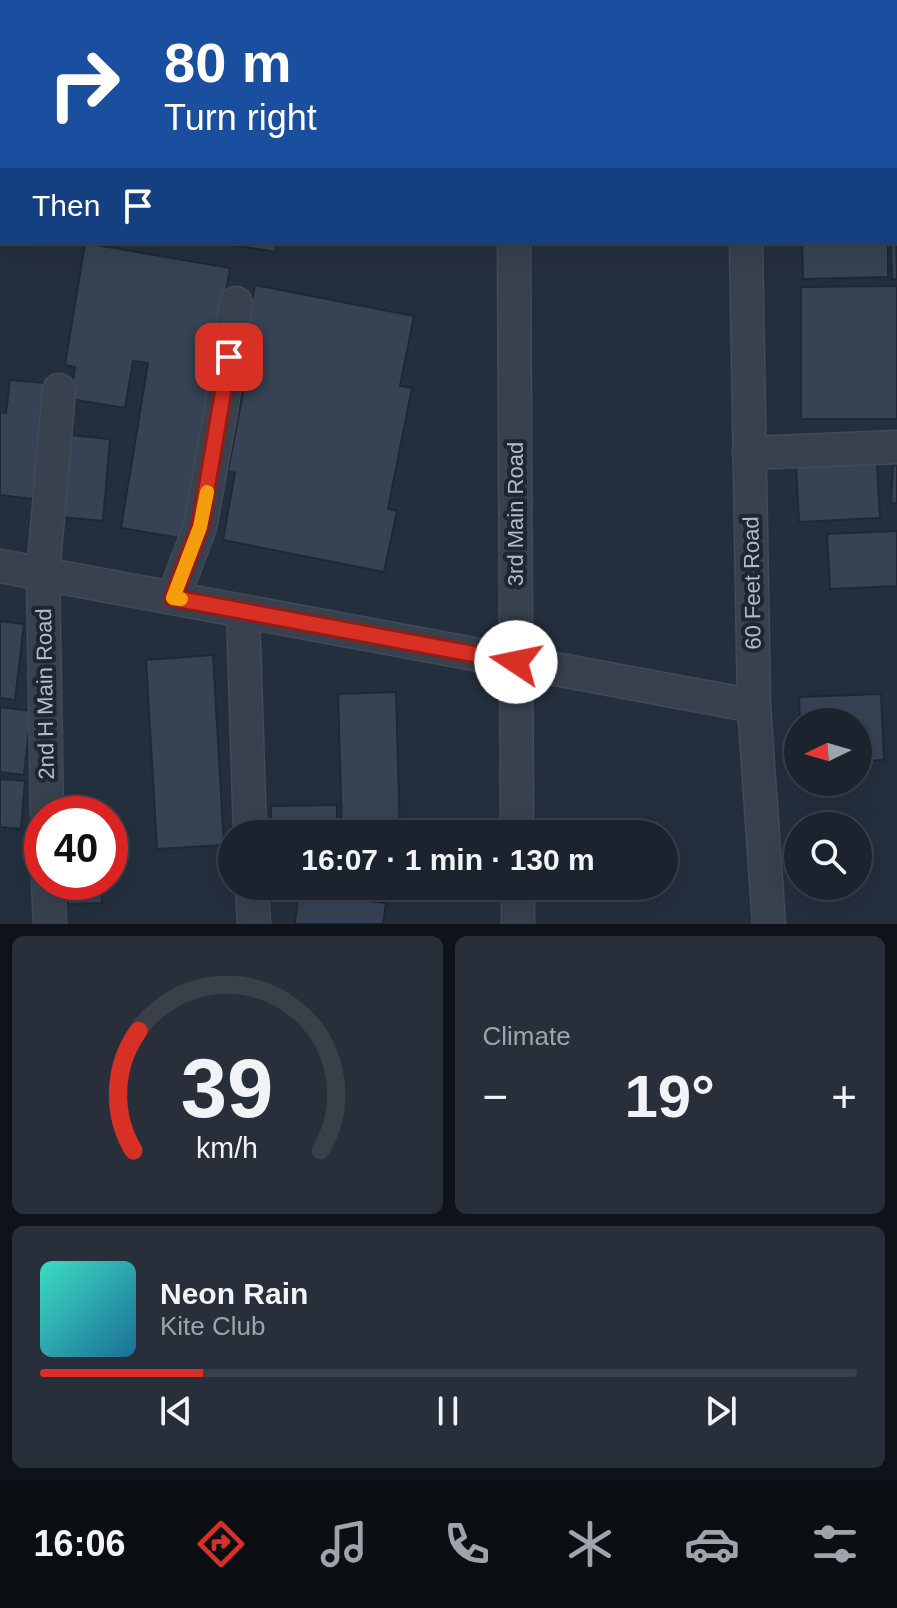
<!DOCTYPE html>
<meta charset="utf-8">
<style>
:root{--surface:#1b232e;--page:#282f3a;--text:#f1f3f6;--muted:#a0a4aa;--line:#39404a;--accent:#d93025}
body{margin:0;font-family:Arial,sans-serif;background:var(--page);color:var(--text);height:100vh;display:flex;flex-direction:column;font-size:30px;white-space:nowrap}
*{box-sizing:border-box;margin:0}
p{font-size:26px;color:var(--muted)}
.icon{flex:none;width:44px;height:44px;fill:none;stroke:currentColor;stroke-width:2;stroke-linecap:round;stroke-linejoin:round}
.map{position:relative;height:924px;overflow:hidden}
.drawer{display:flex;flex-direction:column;gap:12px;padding:12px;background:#0f1319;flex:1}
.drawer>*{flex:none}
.guide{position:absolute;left:0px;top:0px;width:898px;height:244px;box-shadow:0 8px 32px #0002,0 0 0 2px var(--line);background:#1a4fa0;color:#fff;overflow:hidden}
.needle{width:52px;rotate:265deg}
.tools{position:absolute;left:784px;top:708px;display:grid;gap:16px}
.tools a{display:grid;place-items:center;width:88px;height:88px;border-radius:50%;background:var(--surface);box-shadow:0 8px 32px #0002,0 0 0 2px var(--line);font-size:40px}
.speed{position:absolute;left:24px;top:796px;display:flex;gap:16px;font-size:40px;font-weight:700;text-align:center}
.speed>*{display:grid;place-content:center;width:104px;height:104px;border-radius:50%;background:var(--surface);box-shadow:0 8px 32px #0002,0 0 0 2px var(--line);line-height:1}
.speed .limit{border:12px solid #d22;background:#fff;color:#111}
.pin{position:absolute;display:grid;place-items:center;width:68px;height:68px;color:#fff;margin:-34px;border-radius:16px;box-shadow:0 4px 12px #0006}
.me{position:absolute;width:88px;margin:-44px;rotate:281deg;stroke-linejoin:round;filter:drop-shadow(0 0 6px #0008)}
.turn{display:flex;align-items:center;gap:28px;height:168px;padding:0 32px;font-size:36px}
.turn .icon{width:104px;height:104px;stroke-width:2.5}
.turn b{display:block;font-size:56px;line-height:68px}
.then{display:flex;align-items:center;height:76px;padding:0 32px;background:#0003;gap:16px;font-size:30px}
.big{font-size:60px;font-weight:800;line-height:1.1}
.drawer .widget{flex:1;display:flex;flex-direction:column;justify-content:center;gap:12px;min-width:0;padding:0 28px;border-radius:12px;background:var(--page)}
.drawer .dial{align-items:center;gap:0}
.dial svg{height:208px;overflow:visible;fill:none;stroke:var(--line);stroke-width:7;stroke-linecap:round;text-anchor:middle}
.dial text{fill:var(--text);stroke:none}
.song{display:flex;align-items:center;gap:24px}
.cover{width:96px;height:96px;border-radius:12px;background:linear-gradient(135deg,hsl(170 70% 55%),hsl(200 70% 35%))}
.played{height:8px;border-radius:4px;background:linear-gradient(90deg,var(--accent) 20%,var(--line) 20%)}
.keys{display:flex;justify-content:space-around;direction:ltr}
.heat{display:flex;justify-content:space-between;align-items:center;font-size:44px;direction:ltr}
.drawer .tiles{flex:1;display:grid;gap:12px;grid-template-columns:1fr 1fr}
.widget:last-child{grid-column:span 2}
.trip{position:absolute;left:218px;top:820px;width:460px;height:80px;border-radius:40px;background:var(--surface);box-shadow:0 8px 32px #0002,0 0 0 2px var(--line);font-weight:800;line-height:80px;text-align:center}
.tabs{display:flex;height:128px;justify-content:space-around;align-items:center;background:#0b0e12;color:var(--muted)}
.tabs .icon{width:56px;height:56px}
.tabs .current{color:var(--accent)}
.tabs b{font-size:36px;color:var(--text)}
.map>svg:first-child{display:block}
.building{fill:#364354;stroke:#1f2835;stroke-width:2}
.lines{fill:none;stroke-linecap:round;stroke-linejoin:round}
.minor-casing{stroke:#414a57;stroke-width:35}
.minor{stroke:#38414e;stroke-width:32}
.route-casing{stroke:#8d1f18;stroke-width:20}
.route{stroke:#d93025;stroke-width:14}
.slow{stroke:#f59e0b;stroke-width:14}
.labels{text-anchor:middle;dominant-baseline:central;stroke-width:8;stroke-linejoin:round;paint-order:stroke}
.street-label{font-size:22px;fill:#b4bcc9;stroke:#1d2633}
</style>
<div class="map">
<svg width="897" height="924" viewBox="0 0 897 924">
<rect width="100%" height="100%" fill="#242f3e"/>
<!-- building -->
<g class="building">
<polygon points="114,0 179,0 114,2"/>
<polygon points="800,0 882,0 800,2"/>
<polygon points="896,223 897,279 892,279 891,242 896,242"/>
<polygon points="214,242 277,242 276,252"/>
<polygon points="802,242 888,242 888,277 803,279"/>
<polygon points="85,243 230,268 185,539 121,528 148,363 133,361 125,408 70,399 75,367 65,365"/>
<polygon points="255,285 414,316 400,386 412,388 388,509 397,511 384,572 223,540 235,473 228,471 250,356 242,354"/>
<polygon points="897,286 897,419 801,419 801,287"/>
<polygon points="10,380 45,383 33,499 0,495 0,412 6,413"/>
<polygon points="60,434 110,439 103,521 52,516"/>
<polygon points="877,463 880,518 799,522 796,467"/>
<polygon points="893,466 897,466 897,503 891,503"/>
<polygon points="897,531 897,586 830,589 827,534"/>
<polygon points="0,621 24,624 15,700 0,698"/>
<polygon points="213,655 224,845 157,849 146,660"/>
<polygon points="396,692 400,834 342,834 338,694"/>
<polygon points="881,694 884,760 858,761 858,722 800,722 799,697"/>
<polygon points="0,707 31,711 24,775 0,772"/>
<polygon points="0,779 25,781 21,829 0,827"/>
<polygon points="337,805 337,834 271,834 271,806"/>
<polygon points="67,882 100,882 102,903 68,904"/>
<polygon points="298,893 386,903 383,924 295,924"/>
</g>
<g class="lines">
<defs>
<g id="minor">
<polyline points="513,0 513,2"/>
<polyline points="743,0 743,2"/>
<polyline points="78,2 78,0"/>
<polyline points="514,242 517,834"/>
<polyline points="746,242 754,706 769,924"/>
<polyline points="749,453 897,447"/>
<polyline points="0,566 754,706"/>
<polyline points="173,598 200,527 221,411 236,303"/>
<polyline points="243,611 250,834"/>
<polyline points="47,814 43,574 59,390"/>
<polyline points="48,882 50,924"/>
<polyline points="252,886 254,924"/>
<polyline points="518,886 518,924"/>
</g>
</defs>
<!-- minor casing -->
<use href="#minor" class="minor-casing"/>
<!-- minor -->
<use href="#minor" class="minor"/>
</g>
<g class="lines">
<defs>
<polyline id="route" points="229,357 200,527 173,598 516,662"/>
</defs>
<!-- route casing -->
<use href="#route" class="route-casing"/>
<!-- route -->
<use href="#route" class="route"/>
<!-- slow -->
<polyline class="slow" points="181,599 173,598 200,527 207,492"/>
</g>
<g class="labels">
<!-- street labels -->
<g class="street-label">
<text transform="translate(515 514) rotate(-90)">3rd Main Road</text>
<text transform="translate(752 583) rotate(-91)">60 Feet Road</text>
<text transform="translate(45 694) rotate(-91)">2nd H Main Road</text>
</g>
</g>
</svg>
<div class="tools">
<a><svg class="needle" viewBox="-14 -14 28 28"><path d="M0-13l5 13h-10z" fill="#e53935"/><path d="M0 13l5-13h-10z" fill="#a0a4aa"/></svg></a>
<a><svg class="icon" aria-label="search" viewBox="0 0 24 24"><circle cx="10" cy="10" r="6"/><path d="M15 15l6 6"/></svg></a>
</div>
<div class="speed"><div class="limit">40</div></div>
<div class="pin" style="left:229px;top:357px;background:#d93025"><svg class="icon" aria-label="arrive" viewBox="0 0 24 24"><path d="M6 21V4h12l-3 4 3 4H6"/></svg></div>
<svg class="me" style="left:516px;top:662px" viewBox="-20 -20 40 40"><circle r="19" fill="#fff"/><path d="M0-13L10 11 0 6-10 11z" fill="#d93025"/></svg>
<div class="trip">16:07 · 1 min · 130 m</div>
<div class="guide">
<div class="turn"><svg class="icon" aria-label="right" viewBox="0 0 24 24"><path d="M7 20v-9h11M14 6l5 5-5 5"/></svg><div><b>80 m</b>Turn right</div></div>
<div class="then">Then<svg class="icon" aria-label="arrive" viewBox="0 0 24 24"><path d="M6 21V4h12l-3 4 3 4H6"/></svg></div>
</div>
</div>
<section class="drawer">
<div class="tiles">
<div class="widget dial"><svg viewBox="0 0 100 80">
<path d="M14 69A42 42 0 1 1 86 69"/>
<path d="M14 69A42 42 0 0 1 16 23" stroke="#d93025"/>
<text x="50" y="56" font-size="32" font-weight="700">39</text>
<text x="50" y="72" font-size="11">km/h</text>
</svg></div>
<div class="widget"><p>Climate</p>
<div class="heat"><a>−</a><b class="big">19°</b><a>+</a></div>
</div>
<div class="widget">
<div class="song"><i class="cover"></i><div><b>Neon Rain</b><p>Kite Club</p></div></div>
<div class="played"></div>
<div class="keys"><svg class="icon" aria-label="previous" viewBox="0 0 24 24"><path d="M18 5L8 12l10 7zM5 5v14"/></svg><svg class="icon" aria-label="pause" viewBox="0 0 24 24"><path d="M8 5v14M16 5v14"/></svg><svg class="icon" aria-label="next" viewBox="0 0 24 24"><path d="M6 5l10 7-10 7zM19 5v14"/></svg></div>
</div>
</div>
</section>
<nav class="tabs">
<b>16:06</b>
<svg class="icon current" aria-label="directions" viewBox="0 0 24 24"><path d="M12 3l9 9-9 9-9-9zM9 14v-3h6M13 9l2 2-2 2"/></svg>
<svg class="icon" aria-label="music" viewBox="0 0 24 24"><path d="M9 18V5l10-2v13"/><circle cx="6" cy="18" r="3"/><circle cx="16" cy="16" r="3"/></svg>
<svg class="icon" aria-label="phone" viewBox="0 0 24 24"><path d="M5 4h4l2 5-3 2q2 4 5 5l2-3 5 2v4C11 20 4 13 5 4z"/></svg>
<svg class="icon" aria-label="climate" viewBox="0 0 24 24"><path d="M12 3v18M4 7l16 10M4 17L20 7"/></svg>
<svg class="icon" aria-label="car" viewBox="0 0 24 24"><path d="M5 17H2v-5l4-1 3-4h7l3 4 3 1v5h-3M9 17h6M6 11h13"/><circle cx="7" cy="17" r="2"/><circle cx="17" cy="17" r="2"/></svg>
<svg class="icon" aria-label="filters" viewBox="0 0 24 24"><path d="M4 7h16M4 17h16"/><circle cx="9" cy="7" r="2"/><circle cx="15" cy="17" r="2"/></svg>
</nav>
